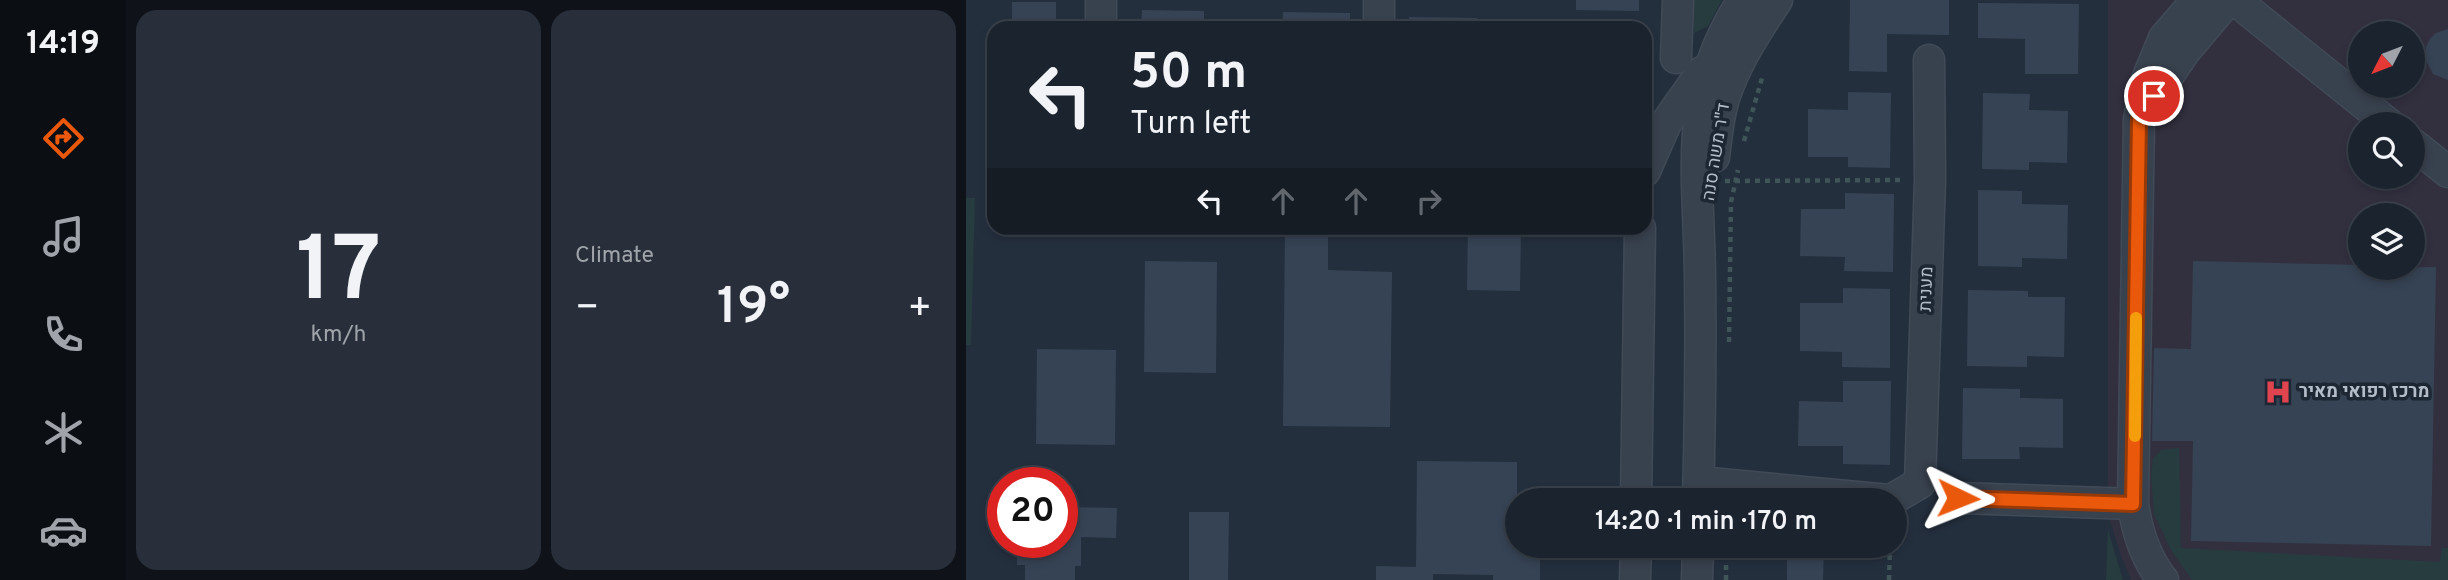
<!DOCTYPE html>
<meta charset="utf-8">
<style>
:root{--surface:#1b232e;--page:#282f3a;--text:#f1f3f6;--muted:#a0a4aa;--line:#39404a;--accent:#ea580c}
body{margin:0;font-family:Overpass,Heebo,sans-serif;background:var(--page);color:var(--text);height:100vh;display:flex;flex-direction:column;font-size:26px;white-space:nowrap}
*{box-sizing:border-box;margin:0}
p{font-size:23px;color:var(--muted)}
.icon{flex:none;width:38px;height:38px;fill:none;stroke:currentColor;stroke-width:2;stroke-linecap:round;stroke-linejoin:round}
.map{position:relative;flex:1;overflow:hidden}
.details{display:flex;flex-direction:column;gap:10px;padding:10px;background:#0f1319;width:840px}
.details>*{flex:none}
.top-card{position:absolute;left:21px;top:21px;width:665px;height:214px;border-radius:21px;box-shadow:0 4px 10px #0003,0 0 0 2px var(--line);background:#1b232e;color:var(--text);overflow:hidden}
.needle{width:46px;rotate:228deg}
.tools{position:absolute;left:1382px;top:21px;display:grid;gap:14px}
.tools a{display:grid;place-items:center;width:77px;height:77px;border-radius:50%;background:var(--surface);box-shadow:0 4px 10px #0003,0 0 0 2px var(--line);font-size:35px}
.speed{position:absolute;left:21px;top:467px;display:flex;gap:14px;font-size:35px;font-weight:700;text-align:center}
.speed>*{display:grid;place-content:center;width:91px;height:91px;border-radius:50%;background:var(--surface);box-shadow:0 4px 10px #0003,0 0 0 2px var(--line);line-height:1}
.speed .limit{border:10px solid #d22;background:#fff;color:#111}
.pin{position:absolute;display:grid;place-items:center;width:60px;height:60px;color:#fff;margin:-30px;border:4px solid #fff;border-radius:50%;box-shadow:0 2px 7px #0007}
.me{position:absolute;width:77px;margin:-38px;rotate:92deg;stroke-linejoin:round;filter:drop-shadow(0 0 5px #0008)}
.turn{display:flex;align-items:center;gap:24px;height:147px;padding:0 28px;font-size:32px}
.turn .icon{width:91px;height:91px;stroke-width:2.5}
.turn b{display:block;font-size:49px;line-height:60px}
.lanes{display:flex;align-items:center;height:66px;padding:0 28px;background:#0003;justify-content:center;gap:35px;direction:ltr}
.lanes .off{opacity:.35}
.big{font-size:52px;font-weight:600;line-height:1.1}
.details .widget{flex:1;display:flex;flex-direction:column;justify-content:center;gap:10px;min-width:0;padding:0 24px;border-radius:21px;background:var(--page)}
.details .dial{align-items:center;gap:0}
.dial b{font-size:91px;line-height:1}
.heat{display:flex;justify-content:space-between;align-items:center;font-size:38px;direction:ltr}
.details .tiles{flex:1;display:grid;gap:10px;grid-template-columns:repeat(2,1fr)}
.trip{position:absolute;left:539px;top:488px;width:402px;height:70px;border-radius:35px;background:var(--surface);box-shadow:0 4px 10px #0003,0 0 0 2px var(--line);font-weight:600;line-height:70px;text-align:center}
main{display:flex;flex:1;min-height:0}
.menu{display:flex;flex-direction:column;width:126px;justify-content:space-around;align-items:center;background:#0b0e12;color:var(--muted)}
.menu .icon{width:49px;height:49px}
.menu .on{color:var(--accent)}
.menu b{font-size:32px;color:var(--text)}
.map>svg:first-child{display:block}
.medical{fill:#32303f;fill-rule:evenodd}
.green{fill:#263c3f}
.building{fill:#364354}
.lines{fill:none;stroke-linecap:round;stroke-linejoin:round}
.minor-casing{stroke:#414a57;stroke-width:33}
.path{stroke:#3f5557;stroke-width:4.5;stroke-dasharray:5 5;stroke-linecap:butt}
.minor{stroke:#38414e;stroke-width:30}
.route-casing{stroke:#983908;stroke-width:18}
.route{stroke:#ea580c;stroke-width:12}
.slow{stroke:#f59e0b;stroke-width:12}
.labels{text-anchor:middle;dominant-baseline:central;stroke-width:7;stroke-linejoin:round;paint-order:stroke}
.street-label{font-size:18px;fill:#b4bcc9;stroke:#1d2633}
.poi-label{font-size:18px;font-weight:bold;fill:#b4bcc9;stroke:#1d2633;text-anchor:start}
</style>
<main>
<nav class="menu">
<b>14:19</b>
<svg class="icon on" aria-label="directions" viewBox="0 0 24 24"><path d="M12 3l9 9-9 9-9-9zM9 14v-3h6M13 9l2 2-2 2"/></svg>
<svg class="icon" aria-label="music" viewBox="0 0 24 24"><path d="M9 18V5l10-2v13"/><circle cx="6" cy="18" r="3"/><circle cx="16" cy="16" r="3"/></svg>
<svg class="icon" aria-label="phone" viewBox="0 0 24 24"><path d="M5 4h4l2 5-3 2q2 4 5 5l2-3 5 2v4C11 20 4 13 5 4z"/></svg>
<svg class="icon" aria-label="climate" viewBox="0 0 24 24"><path d="M12 3v18M4 7l16 10M4 17L20 7"/></svg>
<svg class="icon" aria-label="car" viewBox="0 0 24 24"><path d="M5 17H2v-5l4-1 3-4h7l3 4 3 1v5h-3M9 17h6M6 11h13"/><circle cx="7" cy="17" r="2"/><circle cx="17" cy="17" r="2"/></svg>
</nav>
<section class="details">
<div class="tiles">
<div class="widget dial"><b>17</b><p>km/h</p></div>
<div class="widget"><p>Climate</p>
<div class="heat"><a>−</a><b class="big">19°</b><a>+</a></div>
</div>
</div>
</section>
<div class="map">
<svg width="1482" height="580" viewBox="0 0 1482 580">
<rect width="100%" height="100%" fill="#242f3e"/>
<!-- medical -->
<path class="medical" d="M 1142,0 L 1482,0 L 1482,580 L 1165,580 L 1156,558 L 1142,515 ZM 1395,33 L 1447,33 L 1447,86 L 1395,86 ZM 1395,124 L 1447,124 L 1447,177 L 1395,177 ZM 1395,215 L 1447,215 L 1447,268 L 1395,268 Z"/>
<!-- green -->
<g class="green">
<polygon points="727,0 756,0 742,26 728,33"/>
<polygon points="0,198 9,198 5,345 0,345"/>
<polygon points="1213,448 1215,548 1474,562 1476,548 1482,548 1482,580 1226,580 1205,550 1188,514 1185,475 1187,459 1195,450"/>
<polygon points="1142,530 1157,580 1140,580"/>
</g>
<!-- building -->
<g class="building">
<polygon points="610,0 673,0 673,11 610,10"/>
<polygon points="884,0 983,0 983,35 921,34 921,72 883,71"/>
<rect x="46" y="2" width="44" height="26"/>
<polygon points="1012,3 1113,4 1112,74 1059,74 1059,39 1012,38"/>
<polygon points="176,10 238,11 238,28 175,28"/>
<polygon points="317,12 384,13 384,28 316,28"/>
<polygon points="443,17 511,18 510,28 443,28"/>
<polygon points="1482,29 1482,80 1467,74 1459,58 1460,47 1464,39 1470,33"/>
<polygon points="882,92 925,93 924,168 882,167 882,157 842,157 842,109 882,110"/>
<polygon points="1017,93 1064,94 1063,110 1102,111 1101,163 1063,162 1063,170 1016,169"/>
<polygon points="1012,190 1056,191 1056,204 1102,205 1101,259 1056,258 1056,267 1012,266"/>
<polygon points="879,193 928,194 927,272 878,271 879,257 834,256 835,209 879,209"/>
<polygon points="319,228 362,228 362,270 426,272 424,427 317,426"/>
<polygon points="502,228 555,228 554,291 501,290"/>
<polygon points="179,261 251,262 250,373 178,372"/>
<polygon points="1227,261 1395,265 1395,268 1470,267 1465,546 1225,541 1227,441 1186,441 1188,348 1225,349"/>
<polygon points="877,288 924,289 924,368 876,367 876,352 834,351 834,303 877,303"/>
<polygon points="1002,290 1062,291 1062,297 1099,297 1098,357 1061,356 1061,367 1001,366"/>
<polygon points="71,349 150,350 149,445 70,444"/>
<polygon points="877,381 925,381 924,465 877,464 877,446 832,446 833,401 877,402"/>
<polygon points="997,388 1054,389 1054,398 1097,399 1097,448 1053,447 1054,459 996,459"/>
<polygon points="451,461 551,462 551,546 574,546 574,580 527,580 527,575 467,574 467,580 410,580 410,566 450,567"/>
<polygon points="96,507 151,508 150,538 115,537 115,566 109,566 109,580 59,580 59,565 51,565 51,542 96,542"/>
<polygon points="223,512 263,512 262,580 223,580"/>
<polygon points="821,546 858,546 857,580 821,580"/>
</g>
<g class="lines">
<defs>
<g id="minor">
<polyline points="413,0 413,28"/>
<polyline points="1269,0 1423,124"/>
<polyline points="135,28 135,0"/>
<polyline points="710,58 712,0"/>
<polyline points="1185,101 1219,51 1262,0"/>
<polyline points="1447,144 1482,172"/>
<path d="M 748,157 C 751,134 753,109 762,87 C 774,56 793,27 811,0"/>
<polyline points="679,171 700,123 736,72"/>
<polyline points="733,482 923,500"/>
<polyline points="993,498 1167,504"/>
<polyline points="670,500 674,228"/>
<path d="M 732,500 C 734,426 735,352 734,277 C 733,172 715,95 777,0"/>
<polyline points="925,500 954,483 964,180 963,60"/>
<polyline points="669,580 670,546"/>
<polyline points="731,580 732,546"/>
<path d="M 1197,580 C 1179,558 1171,531 1167,504 L 1173,119 L 1181,79 L 1198,38 L 1231,0"/>
</g>
</defs>
<!-- minor casing -->
<use href="#minor" class="minor-casing"/>
<!-- path -->
<g class="path">
<polyline points="778,141 796,78"/>
<polyline points="759,181 939,180"/>
<polyline points="763,342 765,202 772,170"/>
<polyline points="760,580 760,556"/>
<polyline points="923,580 924,546"/>
</g>
<!-- minor -->
<use href="#minor" class="minor"/>
</g>
<g class="lines">
<defs>
<polyline id="route" points="992,498 1167,504 1173,119 1188,96"/>
</defs>
<!-- route casing -->
<use href="#route" class="route-casing"/>
<!-- route -->
<use href="#route" class="route"/>
<!-- slow -->
<polyline class="slow" points="1169,436 1170,318"/>
</g>
<!-- icons -->
<defs>
<symbol id="hospital-bare" viewBox="-9 -9 18 18"><path d="M-5-5h3v3.5h4V-5h3V5h-3V1.5h-4V5h-3Z" fill="#e0444e" stroke="#1d2633" stroke-width="2.5" paint-order="stroke"/></symbol>
</defs>
<g fill-rule="evenodd">
<use href="#hospital-bare" x="1293" y="373" width="38" height="38"/>
</g>
<g class="labels">
<!-- street labels -->
<g class="street-label">
<text transform="translate(751 152) rotate(-81)">ד"ר משה סנה</text>
<text transform="translate(961 289) rotate(-88)">מענית</text>
</g>
<!-- poi labels -->
<g class="poi-label">
<text x="1333" y="392">מרכז רפואי מאיר</text>
</g>
</g>
</svg>
<div class="tools">
<a><svg class="needle" viewBox="-14 -14 28 28"><path d="M0-13l5 13h-10z" fill="#e53935"/><path d="M0 13l5-13h-10z" fill="#a0a4aa"/></svg></a>
<a><svg class="icon" aria-label="search" viewBox="0 0 24 24"><circle cx="10" cy="10" r="6"/><path d="M15 15l6 6"/></svg></a>
<a><svg class="icon" aria-label="layers" viewBox="0 0 24 24"><path d="M12 4l9 5-9 5-9-5zM3 14l9 5 9-5"/></svg></a>
</div>
<div class="speed"><div class="limit">20</div></div>
<div class="pin" style="left:1188px;top:96px;background:#d93025"><svg class="icon" aria-label="arrive" viewBox="0 0 24 24"><path d="M6 21V4h12l-3 4 3 4H6"/></svg></div>
<svg class="me" style="left:992px;top:498px" viewBox="-20 -20 40 40"><path d="M0-17L14 15 0 8-14 15z" fill="#ea580c" stroke="#fff" stroke-width="4"/></svg>
<div class="trip">14:20 · 1 min · 170 m</div>
<div class="top-card">
<div class="turn"><svg class="icon" aria-label="left" viewBox="0 0 24 24"><path d="M17 20v-9H6M10 6l-5 5 5 5"/></svg><div><b>50 m</b>Turn left</div></div>
<div class="lanes"><svg class="icon" aria-label="left" viewBox="0 0 24 24"><path d="M17 20v-9H6M10 6l-5 5 5 5"/></svg><svg class="icon off" aria-label="ahead" viewBox="0 0 24 24"><path d="M12 20V5M6 11l6-6 6 6"/></svg><svg class="icon off" aria-label="ahead" viewBox="0 0 24 24"><path d="M12 20V5M6 11l6-6 6 6"/></svg><svg class="icon off" aria-label="right" viewBox="0 0 24 24"><path d="M7 20v-9h11M14 6l5 5-5 5"/></svg></div>
</div>
</div>
</main>
